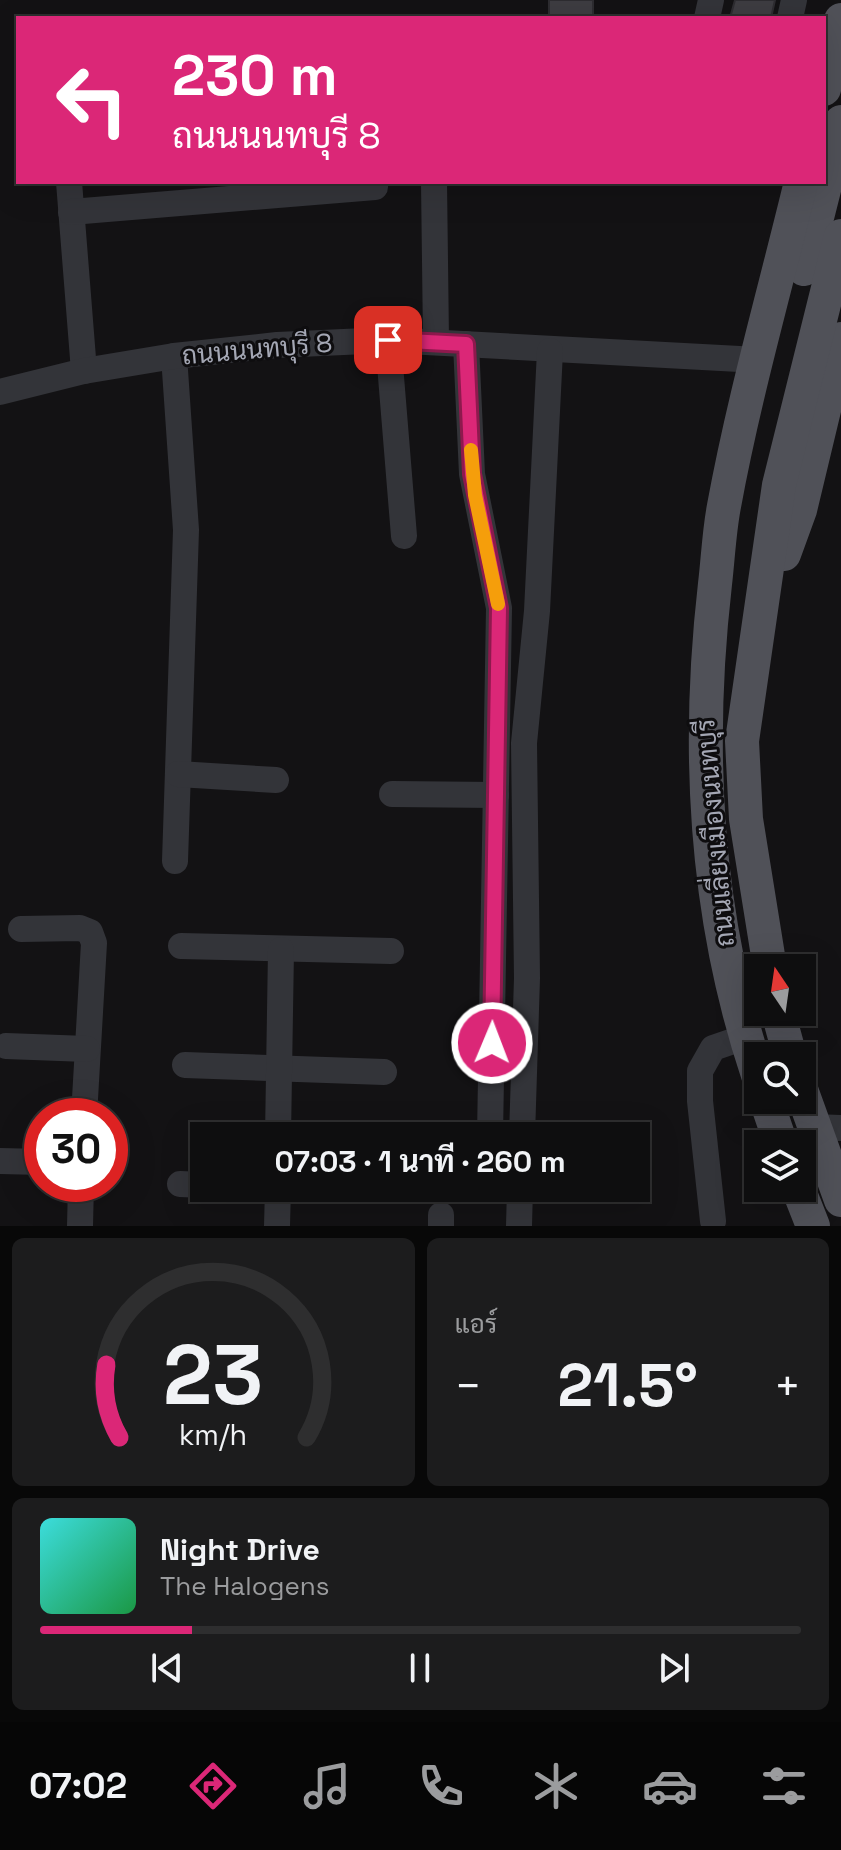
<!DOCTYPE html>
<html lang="th">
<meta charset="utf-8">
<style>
:root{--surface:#0e0e0f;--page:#1c1c1d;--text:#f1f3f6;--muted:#9b9c9e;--line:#2e2e2f;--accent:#db2777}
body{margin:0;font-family:"Space Grotesk",Sarabun,sans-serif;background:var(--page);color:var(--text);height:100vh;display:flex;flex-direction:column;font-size:30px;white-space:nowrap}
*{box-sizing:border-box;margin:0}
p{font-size:26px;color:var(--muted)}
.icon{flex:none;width:44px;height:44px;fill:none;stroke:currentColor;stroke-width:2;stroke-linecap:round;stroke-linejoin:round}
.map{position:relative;height:1226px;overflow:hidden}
.sheet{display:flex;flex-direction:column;gap:12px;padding:12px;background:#080808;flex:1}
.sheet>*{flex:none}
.top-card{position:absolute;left:16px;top:16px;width:810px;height:168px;border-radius:0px;box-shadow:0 8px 32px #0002,0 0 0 2px var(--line);background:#db2777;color:#fff;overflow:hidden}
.needle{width:52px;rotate:347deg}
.controls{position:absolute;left:744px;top:954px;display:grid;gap:16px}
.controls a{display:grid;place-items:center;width:72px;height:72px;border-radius:0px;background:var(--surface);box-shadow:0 8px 32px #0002,0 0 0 2px var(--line);font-size:40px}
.speed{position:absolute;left:24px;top:1098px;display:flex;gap:16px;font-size:40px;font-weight:700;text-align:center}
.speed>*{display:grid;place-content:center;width:104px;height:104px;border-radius:50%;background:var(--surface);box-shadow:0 8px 32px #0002,0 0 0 2px var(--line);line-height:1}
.speed .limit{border:12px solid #d22;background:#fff;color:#111}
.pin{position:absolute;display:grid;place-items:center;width:68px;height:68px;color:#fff;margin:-34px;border-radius:16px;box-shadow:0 4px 12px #0006}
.me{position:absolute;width:88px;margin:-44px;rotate:1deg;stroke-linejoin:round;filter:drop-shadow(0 0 6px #0008)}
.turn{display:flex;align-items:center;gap:28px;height:168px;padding:0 24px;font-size:36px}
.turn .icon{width:104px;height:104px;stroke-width:2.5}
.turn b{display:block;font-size:56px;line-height:68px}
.big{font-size:60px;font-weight:700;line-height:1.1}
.sheet .tile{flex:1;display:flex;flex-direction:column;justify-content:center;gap:12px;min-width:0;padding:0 28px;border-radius:12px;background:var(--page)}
.sheet .dial{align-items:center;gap:0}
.dial svg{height:208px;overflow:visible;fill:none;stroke:var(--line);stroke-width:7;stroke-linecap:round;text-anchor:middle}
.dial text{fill:var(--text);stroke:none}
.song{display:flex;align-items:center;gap:24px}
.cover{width:96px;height:96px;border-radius:12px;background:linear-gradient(135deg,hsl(180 70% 55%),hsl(140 70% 35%))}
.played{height:8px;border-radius:4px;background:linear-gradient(90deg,var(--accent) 20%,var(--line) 20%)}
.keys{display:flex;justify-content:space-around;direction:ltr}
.heat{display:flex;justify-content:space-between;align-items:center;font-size:44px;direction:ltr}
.sheet .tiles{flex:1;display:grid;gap:12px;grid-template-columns:1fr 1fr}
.tile:last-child{grid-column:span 2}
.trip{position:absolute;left:190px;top:1122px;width:460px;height:80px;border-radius:0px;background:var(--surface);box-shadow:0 8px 32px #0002,0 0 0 2px var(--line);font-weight:700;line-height:80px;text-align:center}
.tab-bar{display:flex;height:128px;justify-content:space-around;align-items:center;background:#060606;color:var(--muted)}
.tab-bar .icon{width:56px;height:56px}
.tab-bar .active{color:var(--accent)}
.tab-bar b{font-size:36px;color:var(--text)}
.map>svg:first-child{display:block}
.building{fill:#3d3c41;stroke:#2d2c30;stroke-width:2}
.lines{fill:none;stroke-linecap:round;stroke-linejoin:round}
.minor{stroke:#333439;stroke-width:26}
.major{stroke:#505158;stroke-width:34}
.route-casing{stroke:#8e194d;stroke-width:20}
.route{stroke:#db2777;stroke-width:14}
.slow{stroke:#f59e0b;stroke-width:14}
.labels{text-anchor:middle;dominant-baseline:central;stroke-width:6;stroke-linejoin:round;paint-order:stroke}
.street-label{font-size:26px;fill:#a4a7b4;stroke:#0e0d0f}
</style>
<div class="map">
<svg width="841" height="1226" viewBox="0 0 841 1226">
<rect width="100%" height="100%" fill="#131214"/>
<!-- building -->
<g class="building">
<rect x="549" y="0" width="44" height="18"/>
<polygon points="735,0 775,0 771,18 730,18"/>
</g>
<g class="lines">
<!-- minor -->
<g class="minor">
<polyline points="707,18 711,0"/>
<polyline points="790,18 794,0"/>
<polyline points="69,182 84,371"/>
<polyline points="434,182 436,340"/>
<polyline points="71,212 375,187"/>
<polyline points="388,340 404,536"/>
<polyline points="466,344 472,474 499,608 490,1136"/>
<polyline points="174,356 186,530 175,861"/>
<polyline points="0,392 84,371 174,356 277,345 388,340 758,360"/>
<polyline points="178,774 276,780"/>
<polyline points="392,794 496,795"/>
<polyline points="21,929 80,928 90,932 94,943 84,1116"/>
<polyline points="181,946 391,951"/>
<polyline points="6,1046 87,1049"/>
<polyline points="185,1065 384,1072"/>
<polyline points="813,1127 841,1128"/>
<polyline points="278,1136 281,950"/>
<polyline points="522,1136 527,978 524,743 537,611 550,351"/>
<polyline points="0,1161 42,1162"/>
<polyline points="180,1184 204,1185"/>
<polyline points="266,1188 387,1191"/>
<polyline points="441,1215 441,1226"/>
<polyline points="713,1221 700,1101 700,1071 713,1048 745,1037"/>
<polyline points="80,1226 81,1184"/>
<polyline points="277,1226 278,1188"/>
<polyline points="519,1226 520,1188"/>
</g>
<!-- major -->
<g class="major">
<polyline points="824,89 841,20"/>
<polyline points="804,269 841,122"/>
<polyline points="784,554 800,510 841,339"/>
<polyline points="770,968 746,819 742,741 779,485 841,236"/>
<polyline points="778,1012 790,1056"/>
<path d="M 758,1075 C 705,917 696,749 715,584 C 718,559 719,532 724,506 C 744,397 775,290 801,182"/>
<polyline points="802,1092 841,1200"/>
<polyline points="766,1100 781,1144"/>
<polyline points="798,1188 813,1226"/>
</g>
</g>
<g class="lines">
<defs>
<polyline id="route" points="388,340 466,344 472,474 499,608 492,1043"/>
</defs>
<!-- route casing -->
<use href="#route" class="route-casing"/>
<!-- route -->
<use href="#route" class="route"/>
<!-- slow -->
<polyline class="slow" points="471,450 475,495 498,604"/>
</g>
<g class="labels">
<!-- street labels -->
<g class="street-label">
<text transform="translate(257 349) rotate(-5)">ถนนนนทบุรี 8</text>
<text transform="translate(715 833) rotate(-95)">ถนนเลี่ยงเมืองนนทบุรี</text>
</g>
</g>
</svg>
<div class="controls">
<a><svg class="needle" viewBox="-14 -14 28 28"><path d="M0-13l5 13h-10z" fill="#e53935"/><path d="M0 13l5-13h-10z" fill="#9b9c9e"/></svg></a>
<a><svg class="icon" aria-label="search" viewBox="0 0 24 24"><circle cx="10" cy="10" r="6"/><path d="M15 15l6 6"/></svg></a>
<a><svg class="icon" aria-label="layers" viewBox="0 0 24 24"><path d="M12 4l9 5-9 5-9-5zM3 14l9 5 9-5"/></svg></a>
</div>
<div class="speed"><div class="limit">30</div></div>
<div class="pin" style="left:388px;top:340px;background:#d93025"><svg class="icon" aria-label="arrive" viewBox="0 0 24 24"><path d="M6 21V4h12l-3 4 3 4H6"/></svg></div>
<svg class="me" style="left:492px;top:1043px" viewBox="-20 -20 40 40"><circle r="17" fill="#db2777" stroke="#fff" stroke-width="3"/><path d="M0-11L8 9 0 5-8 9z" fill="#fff"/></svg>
<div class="trip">07:03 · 1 นาที · 260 m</div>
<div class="top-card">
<div class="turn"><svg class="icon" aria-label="left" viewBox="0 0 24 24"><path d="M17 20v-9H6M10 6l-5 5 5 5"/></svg><div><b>230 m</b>ถนนนนทบุรี 8</div></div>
</div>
</div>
<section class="sheet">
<div class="tiles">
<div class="tile dial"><svg viewBox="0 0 100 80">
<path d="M14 69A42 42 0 1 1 86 69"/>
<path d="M14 69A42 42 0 0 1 9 41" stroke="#db2777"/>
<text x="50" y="56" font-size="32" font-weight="700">23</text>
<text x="50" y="72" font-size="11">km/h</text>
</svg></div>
<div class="tile"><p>แอร์</p>
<div class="heat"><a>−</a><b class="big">21.5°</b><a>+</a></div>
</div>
<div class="tile">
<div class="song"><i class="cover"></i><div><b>Night Drive</b><p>The Halogens</p></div></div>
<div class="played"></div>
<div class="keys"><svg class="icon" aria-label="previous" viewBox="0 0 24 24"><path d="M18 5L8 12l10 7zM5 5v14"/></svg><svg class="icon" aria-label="pause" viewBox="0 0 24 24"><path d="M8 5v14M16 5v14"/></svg><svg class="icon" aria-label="next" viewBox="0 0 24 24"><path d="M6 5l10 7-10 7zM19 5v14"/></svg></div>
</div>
</div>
</section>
<nav class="tab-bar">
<b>07:02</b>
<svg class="icon active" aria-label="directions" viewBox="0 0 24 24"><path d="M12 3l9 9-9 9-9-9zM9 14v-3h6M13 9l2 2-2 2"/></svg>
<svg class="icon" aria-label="music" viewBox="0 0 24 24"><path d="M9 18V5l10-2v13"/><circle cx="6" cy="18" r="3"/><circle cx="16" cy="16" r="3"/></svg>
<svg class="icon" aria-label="phone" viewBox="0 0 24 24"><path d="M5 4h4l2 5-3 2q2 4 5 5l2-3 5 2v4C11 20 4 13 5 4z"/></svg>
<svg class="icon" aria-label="climate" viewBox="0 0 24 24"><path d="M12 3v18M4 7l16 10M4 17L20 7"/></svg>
<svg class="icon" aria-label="car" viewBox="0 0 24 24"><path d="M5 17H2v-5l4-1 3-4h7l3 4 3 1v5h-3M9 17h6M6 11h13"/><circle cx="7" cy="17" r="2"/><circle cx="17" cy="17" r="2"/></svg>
<svg class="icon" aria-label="filters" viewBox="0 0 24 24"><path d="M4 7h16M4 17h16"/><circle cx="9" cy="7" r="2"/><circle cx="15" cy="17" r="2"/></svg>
</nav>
